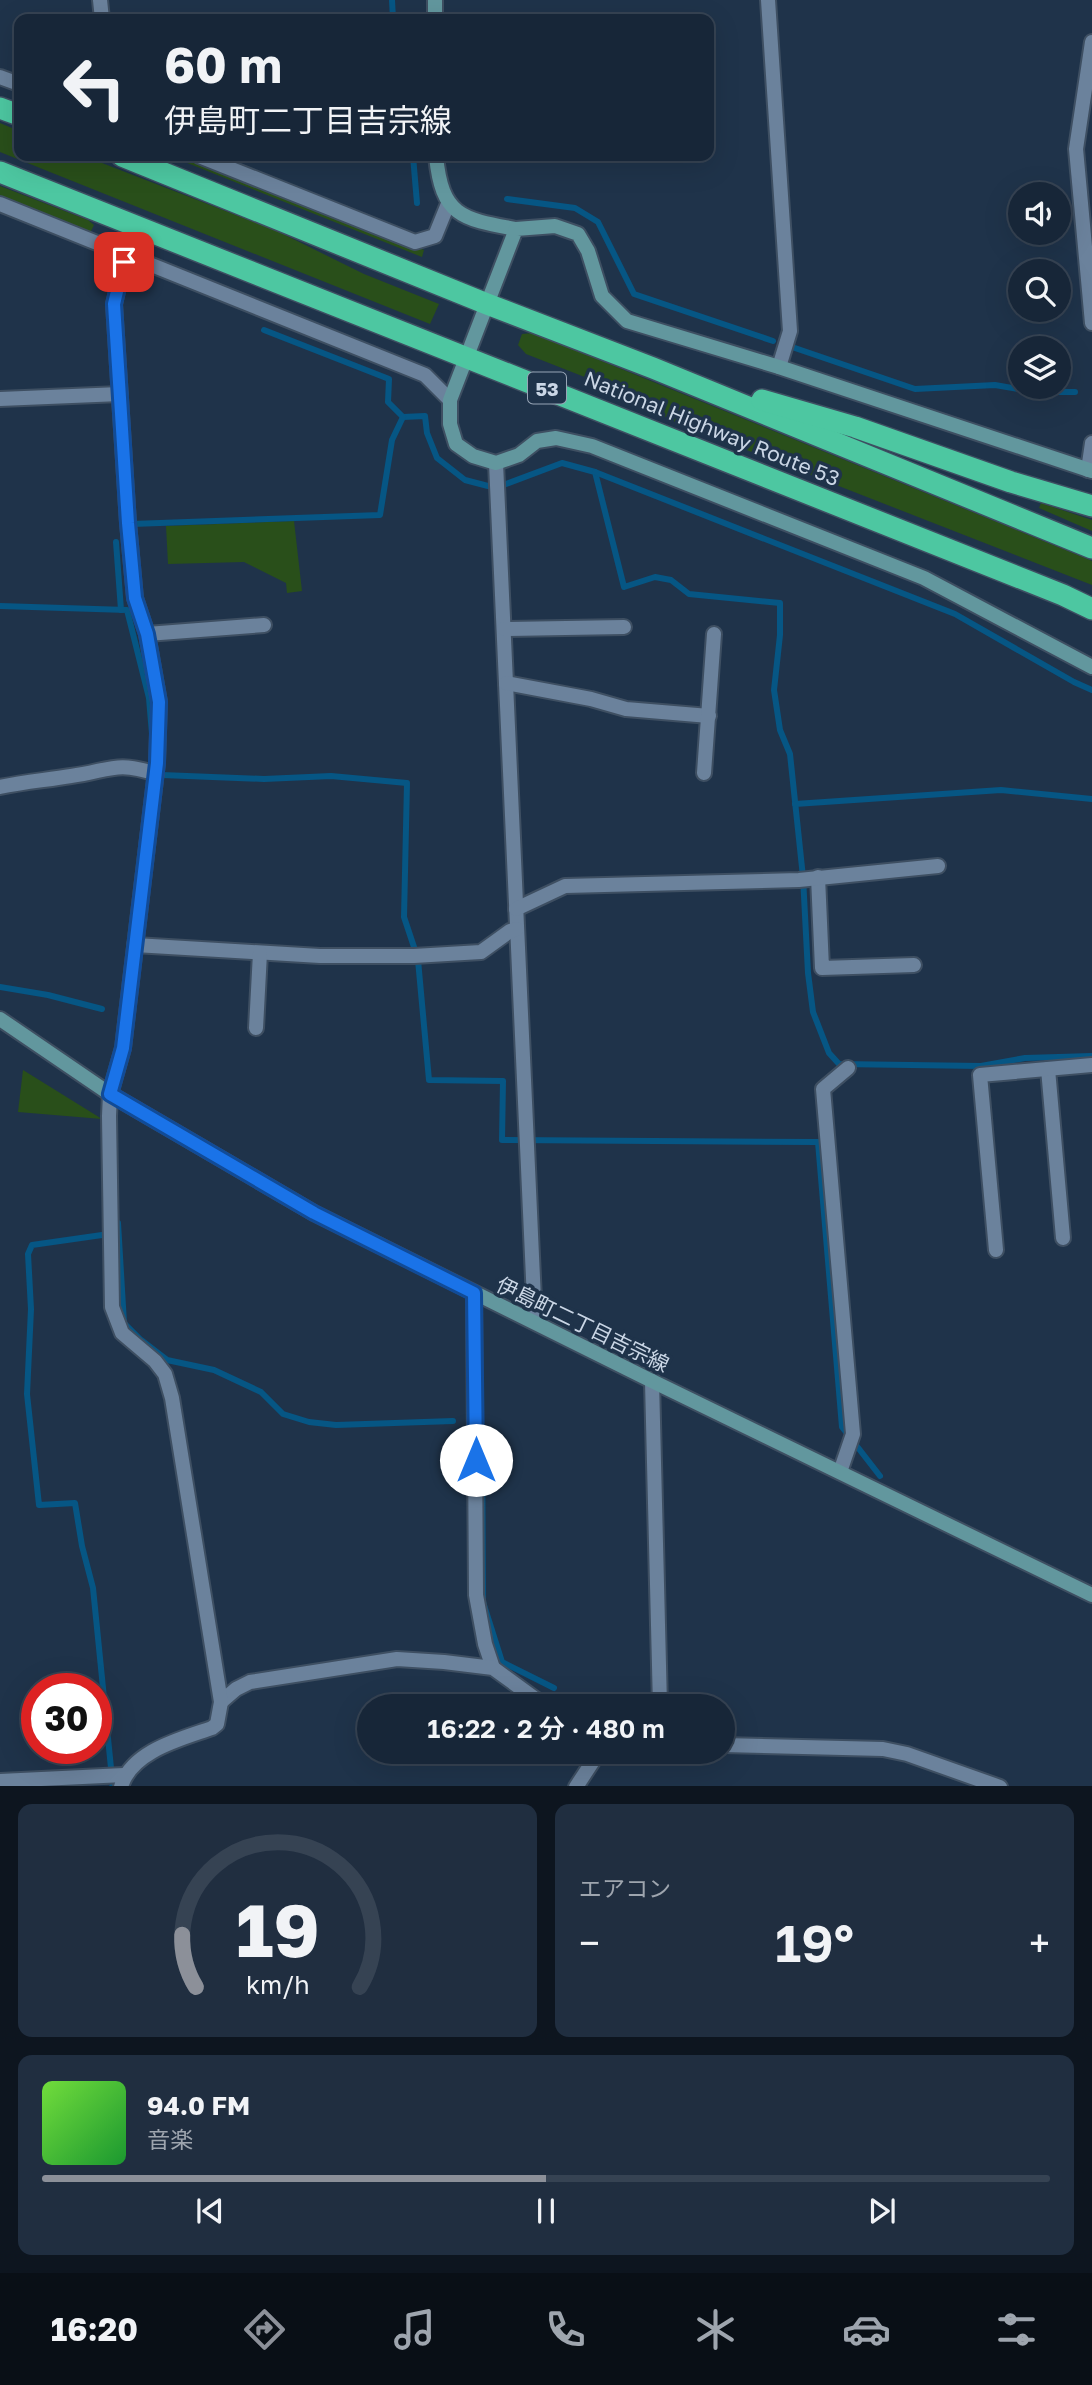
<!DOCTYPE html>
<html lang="ja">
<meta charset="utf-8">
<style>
:root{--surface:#172638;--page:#202e40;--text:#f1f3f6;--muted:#9ea5ae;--line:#364353;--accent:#8c9099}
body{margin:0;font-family:"Golos Text","Noto Sans JP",sans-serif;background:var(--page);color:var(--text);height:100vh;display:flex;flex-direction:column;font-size:26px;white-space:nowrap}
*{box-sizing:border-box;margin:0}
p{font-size:23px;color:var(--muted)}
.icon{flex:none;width:38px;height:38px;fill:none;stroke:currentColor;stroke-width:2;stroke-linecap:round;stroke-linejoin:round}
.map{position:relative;height:1786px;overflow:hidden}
.details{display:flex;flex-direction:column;gap:18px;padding:18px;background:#0d151f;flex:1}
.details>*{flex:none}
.hud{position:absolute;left:14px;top:14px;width:700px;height:147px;border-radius:14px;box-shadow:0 7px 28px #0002,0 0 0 2px var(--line);background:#172638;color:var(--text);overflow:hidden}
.buttons{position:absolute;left:1008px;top:182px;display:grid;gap:14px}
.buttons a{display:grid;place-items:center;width:63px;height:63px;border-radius:50%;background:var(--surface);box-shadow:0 7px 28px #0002,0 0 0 2px var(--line);font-size:35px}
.speed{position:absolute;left:21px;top:1673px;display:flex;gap:14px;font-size:35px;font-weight:700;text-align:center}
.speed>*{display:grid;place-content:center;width:91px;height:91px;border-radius:50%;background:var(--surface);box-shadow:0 7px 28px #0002,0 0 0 2px var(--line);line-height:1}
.speed .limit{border:10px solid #d22;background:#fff;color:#111}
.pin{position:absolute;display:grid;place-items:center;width:60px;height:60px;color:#fff;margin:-30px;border-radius:14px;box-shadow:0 4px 10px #0006}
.me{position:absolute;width:77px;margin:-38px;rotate:0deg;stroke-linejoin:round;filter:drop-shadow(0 0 5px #0008)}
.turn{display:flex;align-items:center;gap:24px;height:147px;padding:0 35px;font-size:32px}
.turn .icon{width:91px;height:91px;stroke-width:2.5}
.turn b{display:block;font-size:49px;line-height:60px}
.big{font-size:52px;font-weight:600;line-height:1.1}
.details .widget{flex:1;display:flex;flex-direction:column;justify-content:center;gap:10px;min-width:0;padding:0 24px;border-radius:14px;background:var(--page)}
.details .dial{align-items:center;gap:0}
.dial svg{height:182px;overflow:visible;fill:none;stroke:var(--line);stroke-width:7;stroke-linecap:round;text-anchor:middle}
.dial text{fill:var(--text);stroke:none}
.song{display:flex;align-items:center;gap:21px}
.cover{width:84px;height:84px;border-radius:10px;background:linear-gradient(135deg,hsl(100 70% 55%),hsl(130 70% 35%))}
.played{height:7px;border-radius:4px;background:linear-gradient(90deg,var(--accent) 50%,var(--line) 50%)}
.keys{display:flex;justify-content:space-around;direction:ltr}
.heat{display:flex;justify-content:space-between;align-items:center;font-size:38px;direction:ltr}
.details .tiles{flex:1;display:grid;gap:18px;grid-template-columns:1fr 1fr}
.widget:last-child{grid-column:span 2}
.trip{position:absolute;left:357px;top:1694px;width:378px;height:70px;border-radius:35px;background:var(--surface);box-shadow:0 7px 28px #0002,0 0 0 2px var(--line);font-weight:600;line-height:70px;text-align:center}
.dock{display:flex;height:112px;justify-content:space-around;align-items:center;background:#090f16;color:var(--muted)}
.dock .icon{width:49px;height:49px}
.dock .selected{color:var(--accent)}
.dock b{font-size:32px;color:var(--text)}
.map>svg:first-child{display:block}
.green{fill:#294f1a}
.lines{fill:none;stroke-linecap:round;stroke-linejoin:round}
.stream{stroke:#065684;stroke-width:6}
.street-casing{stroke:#3e4f62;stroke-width:18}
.secondary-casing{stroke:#3e4f62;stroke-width:18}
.highway-casing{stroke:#3e4f62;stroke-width:24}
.street{stroke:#6b829c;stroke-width:14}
.secondary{stroke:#62979e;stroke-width:14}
.highway{stroke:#4dc7a1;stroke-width:21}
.route-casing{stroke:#114b97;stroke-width:18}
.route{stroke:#1a73e8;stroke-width:12}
.labels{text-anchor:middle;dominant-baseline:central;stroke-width:7;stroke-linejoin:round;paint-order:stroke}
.shield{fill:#1f334a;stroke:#97a5b6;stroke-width:2}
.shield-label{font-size:19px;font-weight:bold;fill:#cad6e5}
.street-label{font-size:21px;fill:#cad6e5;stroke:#1f334a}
</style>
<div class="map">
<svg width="1092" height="1787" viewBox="0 0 1092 1787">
<rect width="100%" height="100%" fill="#1f334a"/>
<!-- green -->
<g class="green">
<polygon points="0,123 19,131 19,156 84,156 275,230 364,274 439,304 430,324 0,152"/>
<polygon points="170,156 188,156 424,250 422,257"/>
<polygon points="0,186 88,220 94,225 91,231 83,231 0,198"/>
<polygon points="533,333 1083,557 1092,561 1092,585 675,422 605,385 526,354 518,345 522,334"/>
<polygon points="1041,503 1092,520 1092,531 1039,508"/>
<polygon points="294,521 302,591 287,593 286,583 244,562 168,564 166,526"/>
<polygon points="23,1070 102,1119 18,1112"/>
</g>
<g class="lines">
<!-- stream -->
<g class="stream">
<polyline points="392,0 393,19"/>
<polyline points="413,156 417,203"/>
<polyline points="507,199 575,208 598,222 634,294 773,341"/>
<polyline points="264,330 389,379 388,402 403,417 425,416 427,433 437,458 465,480 488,486 506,484 562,463 595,472 624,587 655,577 671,580 689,594 780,603 780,635 774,690 780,730 790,754 803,877 808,973 813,1012 829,1053 839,1064 981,1066 1025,1058 1092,1056"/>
<polyline points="792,347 915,389 995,385 1036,392 1075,392"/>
<polyline points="595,472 955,614 1074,682 1092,690"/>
<polyline points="132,524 380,515 392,440 403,417"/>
<polyline points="116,542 121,610"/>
<polyline points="0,606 127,610 149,698 152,734"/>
<polyline points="162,775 264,779 331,776 407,783 404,917 416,953"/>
<polyline points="795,804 1001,790 1092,799"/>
<polyline points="418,960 429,1080 503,1081 502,1140 818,1142 842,1427 880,1476"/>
<polyline points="0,987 48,995 102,1009"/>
<polyline points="118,1223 124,1323 141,1340 167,1360 214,1370 261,1392 283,1414 309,1422 336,1425 453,1421"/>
<polyline points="102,1235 32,1245 28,1254 31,1309 27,1394 39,1505 75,1503 82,1546 93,1588 111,1768"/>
<polyline points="482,1427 483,1602 502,1662 554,1688"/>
<polyline points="112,1787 113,1785"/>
</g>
<defs>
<g id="street">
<polyline points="100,0 102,19"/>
<polyline points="768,0 790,331 779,367"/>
<polyline points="1092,42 1076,149 1092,323"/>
<polyline points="0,77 19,84"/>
<polyline points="199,156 415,242 435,236 448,204"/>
<polyline points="0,204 425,375 450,400"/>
<polyline points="0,399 120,394"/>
<polyline points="496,463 535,1322"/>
<polyline points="1088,470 1092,443"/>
<polyline points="504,629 624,627"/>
<polyline points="147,634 264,625"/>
<polyline points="506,683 591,699 626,709 709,716"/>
<polyline points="704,773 714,634"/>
<path d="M 0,787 C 23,782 47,780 71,776 C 109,771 116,760 156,774"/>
<polyline points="818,877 822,968 914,965"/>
<polyline points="516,909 565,886 799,880 938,866"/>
<polyline points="135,945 320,956 414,956 481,952 510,931 517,929"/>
<polyline points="256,1028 260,953"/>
<polyline points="1048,1069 1063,1238"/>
<polyline points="996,1250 980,1075 1092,1065"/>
<polyline points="474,1293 476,1595 485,1644 493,1668"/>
<polyline points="652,1381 660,1706"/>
<polyline points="840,1472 853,1434 823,1089 848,1068"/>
<polyline points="221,1702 236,1689 250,1682 397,1659 444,1662 493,1668 545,1706"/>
<polyline points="723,1745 883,1749 907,1754 1000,1787"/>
<polyline points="0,1781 124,1775"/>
<path d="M 121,1787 C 131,1751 181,1739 212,1728 L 217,1724 L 221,1702 L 172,1398 L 165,1374 L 155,1361 L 122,1333 L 112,1307 L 109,1116 L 110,1094 L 123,1048 L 126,1022 L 157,763 L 159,702 L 147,634 L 135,598 L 128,523 L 114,304 L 133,225"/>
<polyline points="576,1787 599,1752"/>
</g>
<g id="secondary">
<polyline points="435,0 435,19"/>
<path d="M 436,156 C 442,216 461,219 516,229"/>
<polyline points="1092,471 779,367 627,321 602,296 588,251 578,234 555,226 516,229 450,400 450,424 456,444 473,456 496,463 519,455 537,441 556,438 592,446 924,578 1092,667"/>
<polyline points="0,1019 110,1094 314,1213 652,1381 1092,1595"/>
</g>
<g id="highway">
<polyline points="0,108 19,115"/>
<polyline points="122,156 487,304 653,368 1092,548"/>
<polyline points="0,172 1063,595 1092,609"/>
<polyline points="762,400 855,427 1011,482 1092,506"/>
</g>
</defs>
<!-- street casing -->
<use href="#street" class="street-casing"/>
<!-- secondary casing -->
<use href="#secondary" class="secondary-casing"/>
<!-- highway casing -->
<use href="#highway" class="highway-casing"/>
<!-- street -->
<use href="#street" class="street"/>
<!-- secondary -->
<use href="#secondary" class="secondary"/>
<!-- highway -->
<use href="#highway" class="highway"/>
</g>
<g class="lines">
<defs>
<polyline id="route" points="124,262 114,304 128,523 135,598 147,634 159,702 157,763 126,1023 123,1048 110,1094 314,1213 474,1293 476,1460"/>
</defs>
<!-- route casing -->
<use href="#route" class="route-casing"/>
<!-- route -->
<use href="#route" class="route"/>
</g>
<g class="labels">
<!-- shield labels -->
<rect class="shield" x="528" y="372.5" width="38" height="31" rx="5"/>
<g class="shield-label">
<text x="547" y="388">53</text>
</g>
<!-- street labels -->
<g class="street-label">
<text transform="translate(712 428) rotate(22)">National Highway Route 53</text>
<text transform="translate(583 1324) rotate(26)">伊島町二丁目吉宗線</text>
</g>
</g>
</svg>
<div class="buttons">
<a><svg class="icon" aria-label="sound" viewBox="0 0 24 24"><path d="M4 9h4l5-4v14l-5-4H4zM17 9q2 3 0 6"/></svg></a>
<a><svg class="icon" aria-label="search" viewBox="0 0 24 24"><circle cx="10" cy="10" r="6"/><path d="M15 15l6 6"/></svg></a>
<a><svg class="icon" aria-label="layers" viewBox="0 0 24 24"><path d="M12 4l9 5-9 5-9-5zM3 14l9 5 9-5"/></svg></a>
</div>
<div class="speed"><div class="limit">30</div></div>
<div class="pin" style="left:124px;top:262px;background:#d93025"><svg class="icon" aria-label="arrive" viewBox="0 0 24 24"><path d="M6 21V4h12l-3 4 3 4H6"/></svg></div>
<svg class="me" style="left:476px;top:1460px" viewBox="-20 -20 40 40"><circle r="19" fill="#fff"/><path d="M0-13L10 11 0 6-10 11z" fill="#1a73e8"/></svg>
<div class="trip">16:22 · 2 分 · 480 m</div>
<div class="hud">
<div class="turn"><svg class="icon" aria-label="left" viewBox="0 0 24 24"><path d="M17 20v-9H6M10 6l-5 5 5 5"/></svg><div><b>60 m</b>伊島町二丁目吉宗線</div></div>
</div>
</div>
<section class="details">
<div class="tiles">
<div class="widget dial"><svg viewBox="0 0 100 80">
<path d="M14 69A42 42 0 1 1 86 69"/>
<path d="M14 69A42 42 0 0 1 8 46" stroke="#8c9099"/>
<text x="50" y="56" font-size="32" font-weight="700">19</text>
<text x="50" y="72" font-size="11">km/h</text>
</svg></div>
<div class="widget"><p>エアコン</p>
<div class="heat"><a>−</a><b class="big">19°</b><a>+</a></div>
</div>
<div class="widget">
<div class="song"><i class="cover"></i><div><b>94.0 FM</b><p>音楽</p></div></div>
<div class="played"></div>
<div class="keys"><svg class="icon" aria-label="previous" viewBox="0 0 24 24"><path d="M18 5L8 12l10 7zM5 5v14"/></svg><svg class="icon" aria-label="pause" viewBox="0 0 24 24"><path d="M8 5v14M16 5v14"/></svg><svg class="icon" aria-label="next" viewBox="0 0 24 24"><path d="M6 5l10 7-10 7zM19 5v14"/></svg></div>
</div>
</div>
</section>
<nav class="dock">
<b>16:20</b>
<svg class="icon selected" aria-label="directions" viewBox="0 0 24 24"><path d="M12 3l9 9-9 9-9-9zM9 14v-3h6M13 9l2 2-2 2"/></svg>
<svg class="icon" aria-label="music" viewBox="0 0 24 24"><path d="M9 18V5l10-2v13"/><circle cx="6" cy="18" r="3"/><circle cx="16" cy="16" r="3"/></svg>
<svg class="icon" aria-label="phone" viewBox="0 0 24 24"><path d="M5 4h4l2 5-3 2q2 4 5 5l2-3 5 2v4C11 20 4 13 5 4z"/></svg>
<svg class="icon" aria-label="climate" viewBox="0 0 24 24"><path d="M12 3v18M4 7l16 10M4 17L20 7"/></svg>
<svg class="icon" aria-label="car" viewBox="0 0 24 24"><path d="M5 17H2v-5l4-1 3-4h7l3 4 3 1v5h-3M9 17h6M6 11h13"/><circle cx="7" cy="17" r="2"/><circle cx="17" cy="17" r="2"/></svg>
<svg class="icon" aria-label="filters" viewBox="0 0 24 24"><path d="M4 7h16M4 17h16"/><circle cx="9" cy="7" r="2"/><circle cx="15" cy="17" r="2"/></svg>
</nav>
